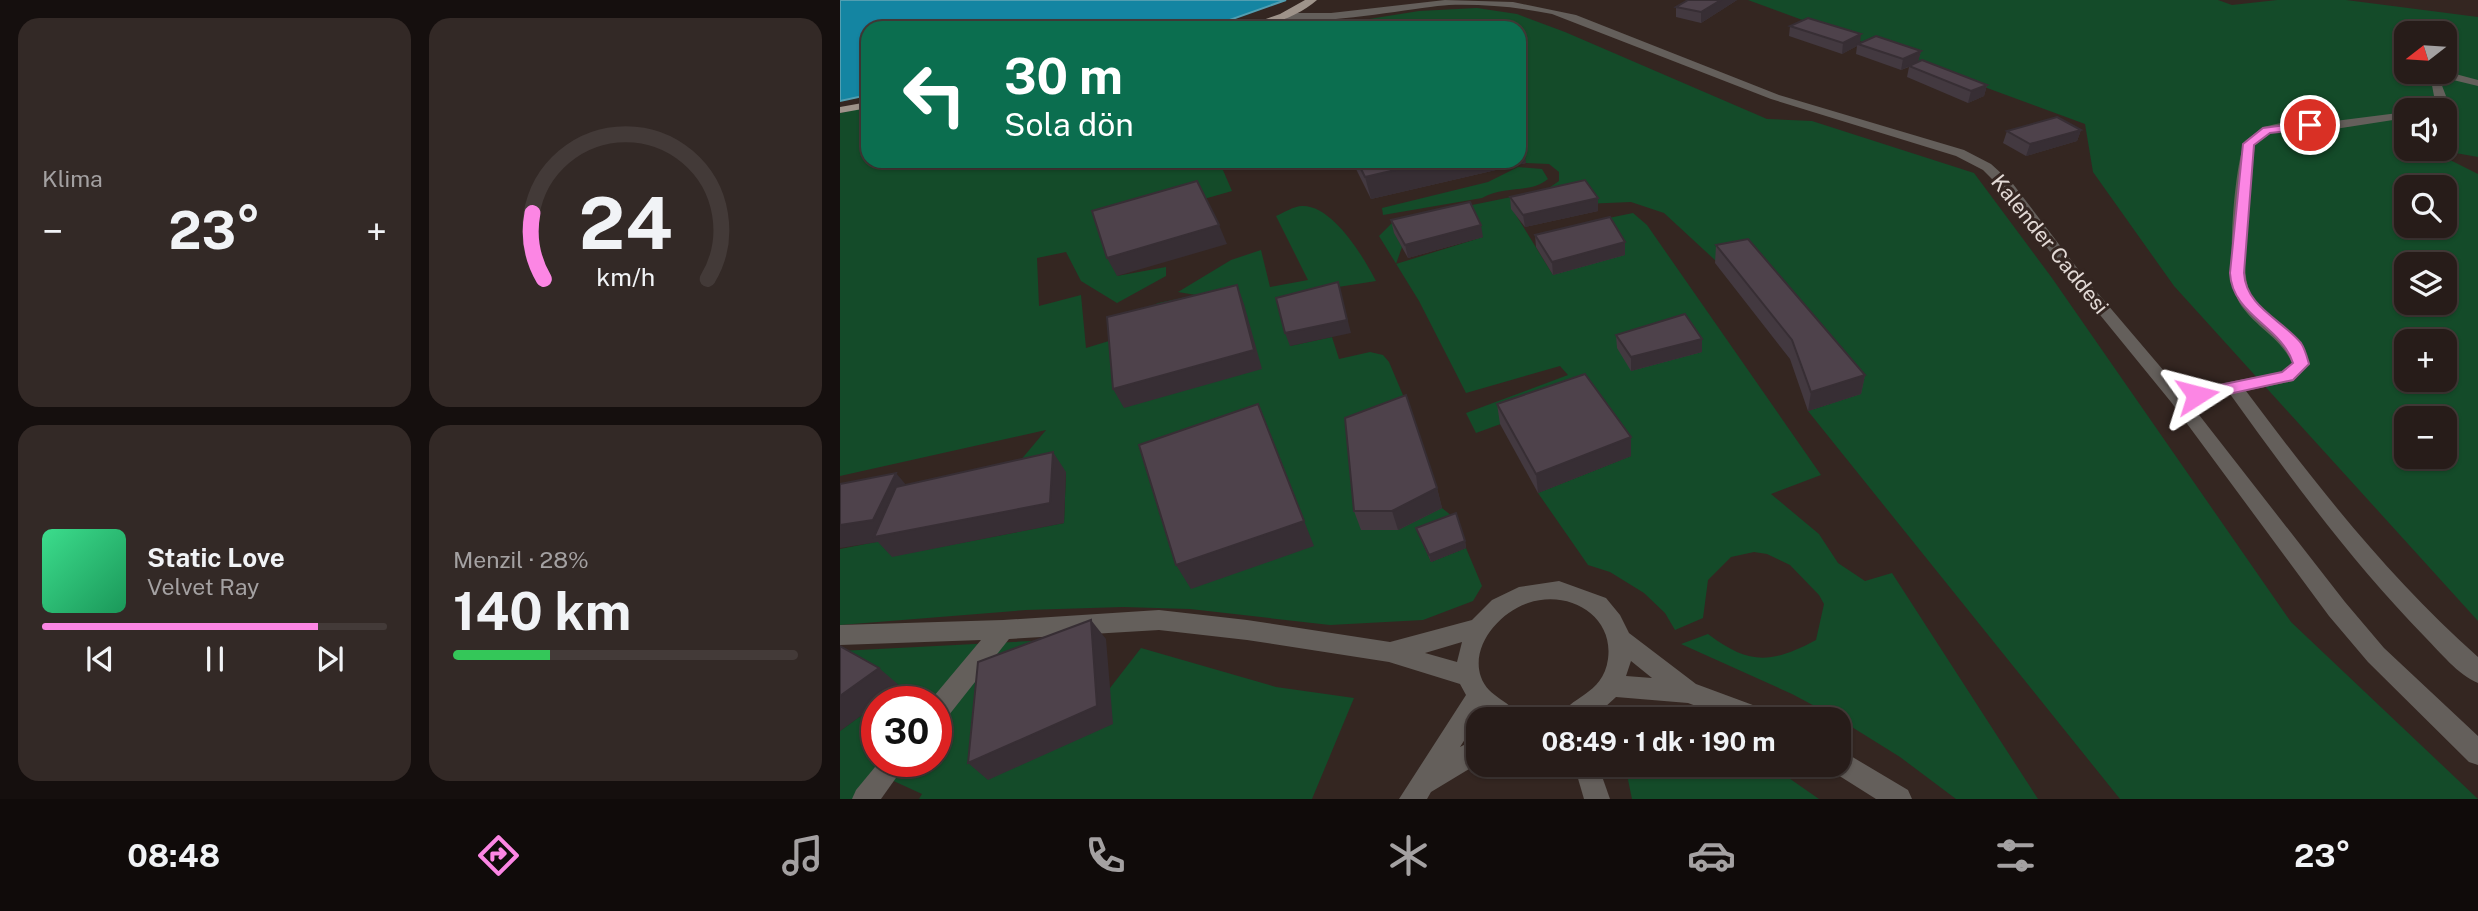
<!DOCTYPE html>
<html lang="tr">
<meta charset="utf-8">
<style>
:root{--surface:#271c19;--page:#332926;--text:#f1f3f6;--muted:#a4a1a2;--line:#433a38;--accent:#fc86e4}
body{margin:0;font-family:"Public Sans",sans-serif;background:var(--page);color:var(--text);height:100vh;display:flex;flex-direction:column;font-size:26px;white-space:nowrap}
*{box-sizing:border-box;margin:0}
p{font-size:23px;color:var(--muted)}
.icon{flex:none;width:38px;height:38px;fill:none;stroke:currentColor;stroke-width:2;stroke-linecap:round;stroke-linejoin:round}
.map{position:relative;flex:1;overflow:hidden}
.sheet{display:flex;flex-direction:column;gap:18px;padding:18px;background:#150f0e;width:840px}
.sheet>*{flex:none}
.hud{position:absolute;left:21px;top:21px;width:665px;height:147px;border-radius:21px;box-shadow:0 2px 5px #0004,0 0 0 2px var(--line);background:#0b6e4f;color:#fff;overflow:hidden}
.needle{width:46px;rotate:253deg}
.fabs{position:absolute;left:1554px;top:21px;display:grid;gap:14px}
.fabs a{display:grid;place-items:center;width:63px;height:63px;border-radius:14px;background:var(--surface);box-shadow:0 2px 5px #0004,0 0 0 2px var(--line);font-size:35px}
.speed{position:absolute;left:21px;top:686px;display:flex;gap:14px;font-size:35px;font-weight:700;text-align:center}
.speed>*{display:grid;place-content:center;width:91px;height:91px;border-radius:50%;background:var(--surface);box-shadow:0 2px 5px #0004,0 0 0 2px var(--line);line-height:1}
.speed .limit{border:10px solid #d22;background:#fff;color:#111}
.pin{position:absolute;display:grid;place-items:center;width:60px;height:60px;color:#fff;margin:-30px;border:4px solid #fff;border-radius:50%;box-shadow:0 2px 7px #0007}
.me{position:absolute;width:77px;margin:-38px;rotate:81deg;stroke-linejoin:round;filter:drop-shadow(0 0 5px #0008)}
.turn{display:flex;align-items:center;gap:24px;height:147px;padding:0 28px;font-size:32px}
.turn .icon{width:91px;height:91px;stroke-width:2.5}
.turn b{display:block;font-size:49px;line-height:60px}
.big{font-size:52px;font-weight:700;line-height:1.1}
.sheet .tile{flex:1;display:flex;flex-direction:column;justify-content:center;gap:10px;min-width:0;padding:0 24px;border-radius:21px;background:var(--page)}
.sheet .dial{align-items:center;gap:0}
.dial svg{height:182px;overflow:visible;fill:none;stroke:var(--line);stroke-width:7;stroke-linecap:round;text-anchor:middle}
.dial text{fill:var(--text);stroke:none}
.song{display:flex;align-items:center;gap:21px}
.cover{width:84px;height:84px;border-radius:10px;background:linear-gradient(135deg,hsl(150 70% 55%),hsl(150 70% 35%))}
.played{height:7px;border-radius:4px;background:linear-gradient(90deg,var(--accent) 80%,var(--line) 80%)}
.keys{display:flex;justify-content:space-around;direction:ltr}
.heat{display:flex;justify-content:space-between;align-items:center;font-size:38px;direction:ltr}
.charge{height:10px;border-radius:5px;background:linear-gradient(90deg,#34c759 28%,var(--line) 0)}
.sheet .tiles{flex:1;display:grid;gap:18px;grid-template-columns:repeat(2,1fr)}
.trip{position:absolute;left:626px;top:707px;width:385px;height:70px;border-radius:21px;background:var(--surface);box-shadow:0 2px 5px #0004,0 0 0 2px var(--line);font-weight:700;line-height:70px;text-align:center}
.dock{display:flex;height:112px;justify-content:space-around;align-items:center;background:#100b0a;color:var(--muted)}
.dock .icon{width:49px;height:49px}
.dock .on{color:var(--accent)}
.dock b{font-size:32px;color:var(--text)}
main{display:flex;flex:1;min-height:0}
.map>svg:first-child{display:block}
.green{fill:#144b29;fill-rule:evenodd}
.water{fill:#1485a2;stroke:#529eb1;stroke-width:2}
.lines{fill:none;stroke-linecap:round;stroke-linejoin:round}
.minor{fill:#645f5b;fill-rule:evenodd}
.primary{fill:#9e938a;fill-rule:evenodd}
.wall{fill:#433940}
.shaded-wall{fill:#372e34}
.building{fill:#4e424b;stroke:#372e34;stroke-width:2}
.route{fill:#fc86e4;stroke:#a45794;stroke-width:2}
.labels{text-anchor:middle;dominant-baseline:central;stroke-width:6;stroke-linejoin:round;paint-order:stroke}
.street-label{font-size:21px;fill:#e2d9d5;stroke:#342621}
</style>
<main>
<section class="sheet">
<div class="tiles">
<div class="tile"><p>Klima</p>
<div class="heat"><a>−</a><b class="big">23°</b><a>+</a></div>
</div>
<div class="tile dial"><svg viewBox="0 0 100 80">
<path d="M14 69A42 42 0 1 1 86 69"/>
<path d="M14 69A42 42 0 0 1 9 40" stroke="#fc86e4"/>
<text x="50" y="56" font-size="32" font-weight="700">24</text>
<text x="50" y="72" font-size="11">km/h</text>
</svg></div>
<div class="tile">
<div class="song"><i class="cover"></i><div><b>Static Love</b><p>Velvet Ray</p></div></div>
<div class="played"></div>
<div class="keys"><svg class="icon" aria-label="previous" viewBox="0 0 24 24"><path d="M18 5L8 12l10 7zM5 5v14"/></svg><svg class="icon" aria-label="pause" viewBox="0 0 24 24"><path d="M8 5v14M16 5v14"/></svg><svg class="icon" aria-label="next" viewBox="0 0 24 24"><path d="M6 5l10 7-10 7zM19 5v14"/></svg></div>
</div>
<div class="tile"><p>Menzil · 28%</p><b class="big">140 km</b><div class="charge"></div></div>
</div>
</section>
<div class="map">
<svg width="1638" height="799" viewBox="0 0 1638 799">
<rect width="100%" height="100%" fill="#342621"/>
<!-- green -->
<g class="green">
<path d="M 908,0 L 1378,0 L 1392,5 L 1437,0 L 1506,0 L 1638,17 L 1638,157 L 1593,149 L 1605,149 L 1605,110 L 1566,110 L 1566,149 L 1588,149 L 1638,174 L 1638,621 L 1334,286 L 1253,172 L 1245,124 ZM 1566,33 L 1605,33 L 1605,72 L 1566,72 ZM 1566,187 L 1605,187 L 1605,226 L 1566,226 ZM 1566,264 L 1605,264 L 1605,303 L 1566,303 ZM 1566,341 L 1605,341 L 1605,380 L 1566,380 ZM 1566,418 L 1605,418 L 1605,457 L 1566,457 Z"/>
<path d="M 637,8 L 677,14 L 725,32 L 927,119 L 972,121 L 1134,173 L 1212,278 L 1451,622 L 1638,799 L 1280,799 L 968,411 L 1020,394 L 824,213 L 791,202 L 671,207 L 713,275 L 764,219 L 793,213 L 807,225 L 981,475 L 931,494 L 979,534 L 998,563 L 1025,581 L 1052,573 L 1198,799 L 1116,799 L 1060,757 L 999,719 L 952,694 L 841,644 L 868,634 C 909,665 931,664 976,640 L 984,604 L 979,595 L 950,565 L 927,554 L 914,552 L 891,557 L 868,580 L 863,618 L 835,630 L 825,613 L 804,593 L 770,572 L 748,565 L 698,493 L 791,456 L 746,393 L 636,433 L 626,413 L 728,375 L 720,366 L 626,393 L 579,301 L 539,236 L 554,221 L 706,190 L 719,181 L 719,172 L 709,164 L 686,163 L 679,153 L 679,28 L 473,28 L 579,11 ZM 554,232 L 643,237 L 556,264 L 562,247 Z"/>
<path d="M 28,107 L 28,161 L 379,161 L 392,191 L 364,199 L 277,276 L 326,267 L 326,276 L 277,303 L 241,281 L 226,252 L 197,258 L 199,306 L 241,295 L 246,348 L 269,341 L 285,319 L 318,303 L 356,295 L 338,292 L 391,260 L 421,250 L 430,287 L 468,280 L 436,216 C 443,213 454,206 462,206 C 493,205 524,258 536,281 L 498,287 L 450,346 L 492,337 L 499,359 L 530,352 L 543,355 L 549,362 L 571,414 L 558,530 L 602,508 L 617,520 L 579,535 L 591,562 L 626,548 L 642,586 L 633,601 L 583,620 L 490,625 L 350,609 L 283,607 L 186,610 L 0,625 L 0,549 L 51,539 L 53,556 L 224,523 L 226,472 L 170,473 L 206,430 L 0,476 L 0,113 Z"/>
<path d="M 678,167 L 702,169 L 708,179 C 690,194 665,185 642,198 L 543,215 L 542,208 L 648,182 Z"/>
<polygon points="266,639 157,680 270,688 301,648 436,687 514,698 472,799 79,799 82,794 47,778 20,799 0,799 0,731 37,704 37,761 96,761 96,702 39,702 0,651 210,640 231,644"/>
<polygon points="793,765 930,765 979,799 792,799 786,770"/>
</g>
<!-- water -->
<polygon class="water" points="0,0 446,0 367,28 28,28 28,95 0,101"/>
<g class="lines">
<!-- minor -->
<g class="minor">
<path d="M 605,0 L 673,2 L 736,15 L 939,95 L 1124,150 L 1151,164 L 1173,184 L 1244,277 L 1341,391 L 1442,372 L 1452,363 C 1441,337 1413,326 1399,302 C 1385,279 1394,167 1405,141 L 1423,127 L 1445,122 L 1495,121 L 1566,112 L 1566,118 L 1495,129 L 1445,130 L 1431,133 L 1415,145 C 1411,181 1395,271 1413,300 C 1428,325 1455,333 1469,364 L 1453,381 L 1406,391 C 1477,486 1549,578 1638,657 L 1638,683 C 1618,675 1600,652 1585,637 C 1512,562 1451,479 1390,394 L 1349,402 L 1505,602 L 1544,648 L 1638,736 L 1638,765 L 1629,762 L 1528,662 L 1489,616 L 1331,402 L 1234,283 L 1163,190 L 1143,170 L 1116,156 L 931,99 L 712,14 C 678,7 644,4 609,5 C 577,7 460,30 438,16 L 443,13 L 491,13 Z"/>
<polygon points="1608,72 1638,80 1638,86 1609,79 1601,83 1606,96 1600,108 1579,110 1591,104 1594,96 1591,80"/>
<path d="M 719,581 L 766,598 L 780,615 L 789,633 L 856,684 L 929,711 L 932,719 L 891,719 L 848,703 L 776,697 L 752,719 L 719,719 C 728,696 763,696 768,659 C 774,615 728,589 688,603 C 660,612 630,646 641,677 C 648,698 673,701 680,719 L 648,719 L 641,714 L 620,747 L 639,737 L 639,763 L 591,792 L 587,799 L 559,799 L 626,695 L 620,684 L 549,662 L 407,640 L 319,630 L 169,639 L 105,720 L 96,723 L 96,702 L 89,702 L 141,640 L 0,645 L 0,625 L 163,620 L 319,610 L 407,620 L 550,642 L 632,620 L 652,600 L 679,587 ZM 622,642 L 617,662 L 585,653 ZM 791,661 L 812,678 L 786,676 Z"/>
<polygon points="999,749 1068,790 1072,799 1036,799 990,770 988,765 999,765"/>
<polygon points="40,761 68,761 41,799 12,799 16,790"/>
<polygon points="734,765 758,765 770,799 744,799"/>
</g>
<!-- primary -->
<g class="primary">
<path d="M 465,0 L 477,0 C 457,17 427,28 401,28 L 440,14 Z"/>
<polygon points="28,102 28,108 0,113 0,107"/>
</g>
</g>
<!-- wall -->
<g class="wall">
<polygon points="897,0 861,23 836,17 836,7"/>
<polygon points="950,26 1020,43 1081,51 1078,61 1147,85 1144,96 1128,103 1067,77 1069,67 1061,70 1016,54 1017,46 1002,54 949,36"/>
<polygon points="1241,130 1237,141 1186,156 1163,143 1167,131"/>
<polygon points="512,161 679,161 686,163 531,199"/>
<polygon points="670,197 758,198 758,211 685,227 671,209"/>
<polygon points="551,220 643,237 568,258 554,233"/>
<polygon points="695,235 785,242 785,255 713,275 696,247"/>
<polygon points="876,245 1025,375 1021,394 968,411 950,359 875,263"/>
<polygon points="776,335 862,352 791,371 777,348"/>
<polygon points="657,404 791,456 698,493 660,424"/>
<polygon points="597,488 602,508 558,530 521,530 514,511"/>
<polygon points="576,528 625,541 626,548 591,562"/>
</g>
<!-- shaded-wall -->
<g class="shaded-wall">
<polygon points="881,0 897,0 861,23 861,12"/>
<polygon points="1021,34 1020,44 1018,44 1017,46 1002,54 1003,43"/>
<polygon points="1081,51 1078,62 1061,70 1063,59"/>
<polygon points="1147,85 1144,96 1128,103 1131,91"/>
<polygon points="1241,130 1237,141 1186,156 1190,144"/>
<polygon points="683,141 686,163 531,199 525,177 594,161 679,161 679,142"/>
<polygon points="758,198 758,211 685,227 683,215"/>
<polygon points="379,225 387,244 277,276 267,258"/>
<polygon points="641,225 643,237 568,258 565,245"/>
<polygon points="785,242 785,255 713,275 712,262"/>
<polygon points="498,282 511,333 450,346 445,333"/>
<polygon points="397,285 404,304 422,369 284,408 273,389"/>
<polygon points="862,339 862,352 791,371 791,357"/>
<polygon points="1025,375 1021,394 968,411 971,392"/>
<polygon points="418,404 474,546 351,589 336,565"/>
<polygon points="791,437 791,456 698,493 696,474"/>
<polygon points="213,452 226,472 224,523 52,557 38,542 0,548 0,525 56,473 73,493"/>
<polygon points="597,488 602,508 558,530 552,511"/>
<polygon points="625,541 626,548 591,562 589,555"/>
<polygon points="251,620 266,639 273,724 148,780 128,763"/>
<polygon points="39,668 60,686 39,702 37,702 37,704 0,731 0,696"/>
</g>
<!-- building -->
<g class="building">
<polygon points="848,0 881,0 861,12 836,7"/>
<polygon points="968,18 1021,34 1003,43 950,26"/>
<polygon points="1036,36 1081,51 1063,59 1018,44"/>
<polygon points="1082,60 1147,85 1131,91 1069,66"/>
<polygon points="1217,117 1241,130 1190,144 1167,131"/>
<polygon points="517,161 594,161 525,177"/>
<polygon points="745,180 758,198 683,215 670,197"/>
<polygon points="357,181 379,225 267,258 252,211"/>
<polygon points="630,202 641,225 565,245 551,220"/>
<polygon points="770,217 785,242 712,262 695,235"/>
<polygon points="908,239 1025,375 971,392 952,340 876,245"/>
<polygon points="498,282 507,320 445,333 436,298"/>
<polygon points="397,285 414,350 273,389 267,317"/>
<polygon points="845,314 862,339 791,357 776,335"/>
<polygon points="745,374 791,437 696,474 657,404"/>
<polygon points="566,395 597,488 552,511 514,511 505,418"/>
<polygon points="418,404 464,521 336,565 299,445"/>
<polygon points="213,452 210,503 34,537 56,487"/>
<polygon points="56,473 33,520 0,525 0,484"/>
<polygon points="616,513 625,541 589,555 576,528"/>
<polygon points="251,620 257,706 128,763 138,662"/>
<polygon points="0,646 39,668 0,696"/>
</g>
<!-- route -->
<path class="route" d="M 1470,122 L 1475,125 L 1474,128 L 1430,133 L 1414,145 L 1404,273 C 1406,307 1441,319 1461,343 C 1465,349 1467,357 1469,364 L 1453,380 L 1357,401 L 1351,399 L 1351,391 L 1442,372 L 1453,363 C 1441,326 1392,315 1390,273 L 1403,144 L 1423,128 Z"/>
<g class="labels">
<!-- street labels -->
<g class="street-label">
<text transform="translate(1210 244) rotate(51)">Kalender Caddesi</text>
</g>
</g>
</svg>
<div class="fabs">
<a><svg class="needle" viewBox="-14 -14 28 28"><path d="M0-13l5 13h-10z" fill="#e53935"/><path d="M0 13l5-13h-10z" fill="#a4a1a2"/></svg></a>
<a><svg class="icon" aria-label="sound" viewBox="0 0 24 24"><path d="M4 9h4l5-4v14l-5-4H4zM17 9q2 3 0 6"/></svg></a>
<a><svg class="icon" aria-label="search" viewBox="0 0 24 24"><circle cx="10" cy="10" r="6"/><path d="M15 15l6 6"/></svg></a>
<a><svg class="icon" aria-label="layers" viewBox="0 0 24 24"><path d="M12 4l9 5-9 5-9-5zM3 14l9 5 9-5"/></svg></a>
<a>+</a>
<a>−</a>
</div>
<div class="speed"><div class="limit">30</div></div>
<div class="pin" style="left:1470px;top:125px;background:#d93025"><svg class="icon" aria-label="arrive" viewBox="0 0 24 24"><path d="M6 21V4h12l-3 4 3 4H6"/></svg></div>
<svg class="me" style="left:1357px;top:395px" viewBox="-20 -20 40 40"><path d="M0-17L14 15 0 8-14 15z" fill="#fc86e4" stroke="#fff" stroke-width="4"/></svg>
<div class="trip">08:49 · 1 dk · 190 m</div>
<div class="hud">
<div class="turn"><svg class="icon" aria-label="left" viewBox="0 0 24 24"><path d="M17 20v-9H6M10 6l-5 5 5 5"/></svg><div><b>30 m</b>Sola dön</div></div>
</div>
</div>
</main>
<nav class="dock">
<b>08:48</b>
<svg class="icon on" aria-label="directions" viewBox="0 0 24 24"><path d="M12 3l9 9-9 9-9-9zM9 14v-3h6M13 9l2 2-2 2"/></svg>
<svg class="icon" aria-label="music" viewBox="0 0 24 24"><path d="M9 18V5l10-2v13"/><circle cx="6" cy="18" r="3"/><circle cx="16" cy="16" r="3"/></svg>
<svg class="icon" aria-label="phone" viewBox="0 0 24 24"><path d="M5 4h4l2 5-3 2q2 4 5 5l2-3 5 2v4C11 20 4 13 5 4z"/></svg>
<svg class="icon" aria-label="climate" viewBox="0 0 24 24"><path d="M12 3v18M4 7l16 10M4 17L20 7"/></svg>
<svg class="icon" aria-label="car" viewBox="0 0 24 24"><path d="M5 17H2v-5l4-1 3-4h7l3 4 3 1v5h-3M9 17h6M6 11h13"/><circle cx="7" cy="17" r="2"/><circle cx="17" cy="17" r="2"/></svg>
<svg class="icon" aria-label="filters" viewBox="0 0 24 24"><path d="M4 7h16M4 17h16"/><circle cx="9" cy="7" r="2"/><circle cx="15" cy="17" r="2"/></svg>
<b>23°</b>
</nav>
